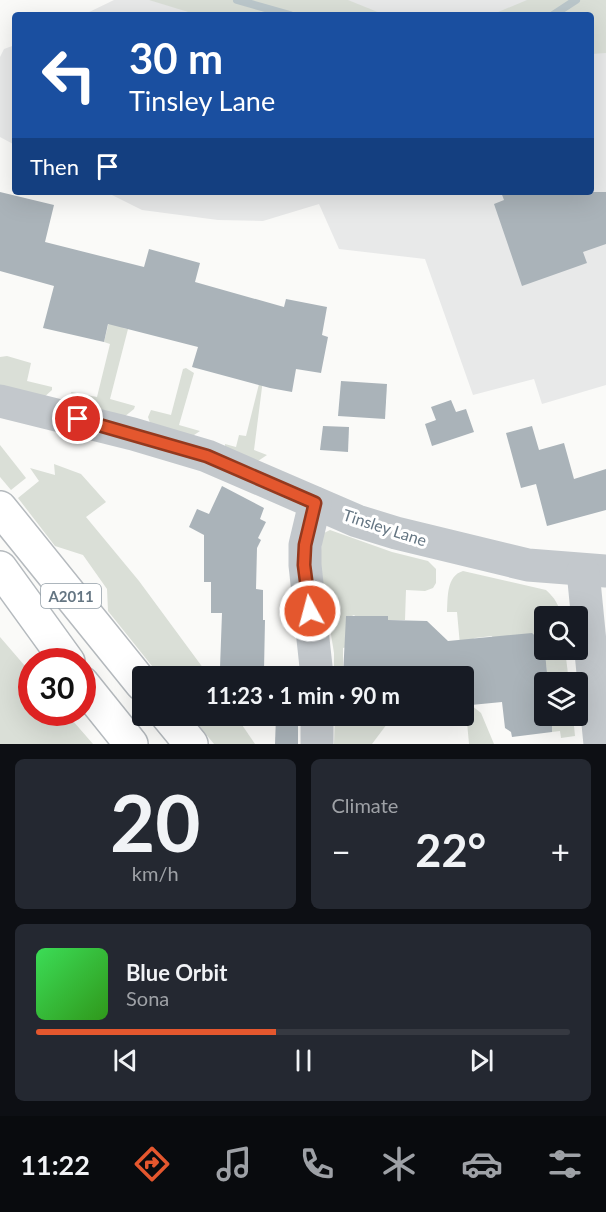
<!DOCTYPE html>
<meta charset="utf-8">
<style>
:root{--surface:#171b24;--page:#242831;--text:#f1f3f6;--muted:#9ea1a6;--line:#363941;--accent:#e4572e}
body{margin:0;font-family:Lato,sans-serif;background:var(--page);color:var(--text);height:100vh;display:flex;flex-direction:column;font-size:22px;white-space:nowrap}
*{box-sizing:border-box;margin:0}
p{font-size:20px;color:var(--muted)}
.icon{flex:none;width:33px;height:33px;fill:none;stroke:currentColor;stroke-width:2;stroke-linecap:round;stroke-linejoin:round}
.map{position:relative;height:744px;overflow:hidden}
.drawer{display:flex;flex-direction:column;gap:15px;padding:15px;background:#0d0f14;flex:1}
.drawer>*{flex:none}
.hud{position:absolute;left:12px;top:12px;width:582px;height:183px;border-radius:6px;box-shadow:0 6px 24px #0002;background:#1a4fa0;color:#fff;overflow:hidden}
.tools{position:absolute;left:534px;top:606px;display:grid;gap:12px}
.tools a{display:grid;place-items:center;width:54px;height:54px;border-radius:6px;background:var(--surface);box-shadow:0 6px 24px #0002;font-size:30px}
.speed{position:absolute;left:18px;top:648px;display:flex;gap:12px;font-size:30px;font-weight:700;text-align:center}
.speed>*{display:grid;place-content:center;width:78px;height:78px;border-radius:50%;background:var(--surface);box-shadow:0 6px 24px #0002;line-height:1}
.speed .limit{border:9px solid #d22;background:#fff;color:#111}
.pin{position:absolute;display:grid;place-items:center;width:51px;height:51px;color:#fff;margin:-26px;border:3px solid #fff;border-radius:50%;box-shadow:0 2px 6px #0007}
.me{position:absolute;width:66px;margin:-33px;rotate:353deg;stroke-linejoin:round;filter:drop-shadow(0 0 4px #0008)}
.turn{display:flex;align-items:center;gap:21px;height:126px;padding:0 18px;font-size:27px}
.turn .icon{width:78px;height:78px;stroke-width:2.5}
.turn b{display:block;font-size:42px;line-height:51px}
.then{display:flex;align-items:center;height:57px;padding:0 18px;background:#0003;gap:12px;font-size:22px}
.big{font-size:45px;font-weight:700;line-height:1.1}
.drawer .widget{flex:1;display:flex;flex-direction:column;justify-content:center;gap:9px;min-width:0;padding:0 21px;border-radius:9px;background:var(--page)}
.drawer .dial{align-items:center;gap:0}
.dial b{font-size:78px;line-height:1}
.song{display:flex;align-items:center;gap:18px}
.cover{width:72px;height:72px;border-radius:9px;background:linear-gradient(135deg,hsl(130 70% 55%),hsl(110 70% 35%))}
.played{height:6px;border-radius:3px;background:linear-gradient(90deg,var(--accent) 45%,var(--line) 45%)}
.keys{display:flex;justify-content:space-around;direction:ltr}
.heat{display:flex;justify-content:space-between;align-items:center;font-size:33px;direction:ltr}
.drawer .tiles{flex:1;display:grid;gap:15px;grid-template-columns:1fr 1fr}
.widget:last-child{grid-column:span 2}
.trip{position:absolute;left:132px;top:666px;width:342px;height:60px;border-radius:6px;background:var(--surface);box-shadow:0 6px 24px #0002;font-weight:700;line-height:60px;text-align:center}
.menu{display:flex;height:96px;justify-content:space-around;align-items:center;background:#090b0e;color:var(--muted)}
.menu .icon{width:42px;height:42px}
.menu .selected{color:var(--accent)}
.menu b{font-size:27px;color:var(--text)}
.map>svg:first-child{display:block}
.built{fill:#e8e9e9}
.green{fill:#dadfd7}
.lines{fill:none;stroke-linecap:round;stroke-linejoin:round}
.stream{stroke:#bbc7cb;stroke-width:8}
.building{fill:#aab3b9}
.major-casing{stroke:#b5babe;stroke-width:36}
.minor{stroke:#c3c8cc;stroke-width:33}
.major{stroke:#fff;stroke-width:33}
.route-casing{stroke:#94391e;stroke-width:15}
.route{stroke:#e4572e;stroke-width:10}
.labels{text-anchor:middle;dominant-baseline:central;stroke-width:6;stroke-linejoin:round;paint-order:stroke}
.shield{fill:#fff;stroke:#939fa8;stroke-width:1.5}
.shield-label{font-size:15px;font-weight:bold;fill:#657683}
.street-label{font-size:16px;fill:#657683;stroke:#fff}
</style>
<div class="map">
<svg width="606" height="744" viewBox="0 0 606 744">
<rect width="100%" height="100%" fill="#fafaf8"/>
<!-- built -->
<g class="built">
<polygon points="114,0 606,0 606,385 542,404 534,379 473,395 425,259 339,249 319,204 263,221 218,220 142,210 106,192 591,192 591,15 83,15"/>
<polygon points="15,45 15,145 0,137 0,57 4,49"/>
</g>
<!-- green -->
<g class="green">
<polygon points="149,0 348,0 385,15 198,15"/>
<polygon points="527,0 606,0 606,53 591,54 591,15 491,15"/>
<polygon points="116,293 123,328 128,329 110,399 135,406 134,409 124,417 76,406 71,392 97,397 110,344 104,342"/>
<polygon points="7,356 31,363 27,381 52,387 52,390 42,399 0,392 0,357"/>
<polygon points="266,356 254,450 267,455 255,463 225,448 225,444 236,447 239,435 246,436"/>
<polygon points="186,368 194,373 179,425 200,431 191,437 150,423 148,417 151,410 171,415 183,369"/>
<polygon points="0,445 26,478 11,490 0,477"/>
<polygon points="54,464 81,474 106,502 86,517 139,581 209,676 160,676 108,611 107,589 83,555 55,546 18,498 39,481 30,468 55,475"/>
<polygon points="330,530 392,552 428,561 436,569 436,583 433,588 425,591 406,590 405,620 388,620 388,616 361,616 358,619 354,615 346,619 347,647 343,648 343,676 336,676 336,671 334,671 334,653 320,567 322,534"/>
<path d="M 463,571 L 546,590 C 555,598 559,605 561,616 L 544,616 L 544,650 L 565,650 L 569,682 L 548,682 L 546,664 L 493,640 L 492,636 L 475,638 L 465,643 L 471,705 L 481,713 L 494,744 L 469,744 L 457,612 L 447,612 C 448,598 446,576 463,571 Z"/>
<polygon points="0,637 31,673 32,712 66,713 93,744 0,744"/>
<polygon points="191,716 236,716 255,744 214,744"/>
<polygon points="335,716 347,716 351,720 365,720 365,717 387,717 387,724 372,744 334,744"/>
<polygon points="553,716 573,716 575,736 561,738 560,731 552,732 550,720 553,719"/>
</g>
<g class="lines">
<!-- stream -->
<g class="stream">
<polyline points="237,0 290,15"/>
<polyline points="553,15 576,0"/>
</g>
</g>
<!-- building -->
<g class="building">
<polygon points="0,192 54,205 45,242 144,267 149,249 200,263 195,282 284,307 286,299 327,307 322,335 328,337 321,373 296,369 292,392 270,388 192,367 198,347 108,324 104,342 43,328 54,286 0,271"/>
<polygon points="501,192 606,192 606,244 583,252 587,263 522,286 494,204 504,200"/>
<polygon points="341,381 387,384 385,419 338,416"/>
<polygon points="451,400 456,412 466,409 474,432 432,446 425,424 436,420 431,407"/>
<polygon points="323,426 349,427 348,452 320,450"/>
<polygon points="532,426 539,450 564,443 574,479 606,469 606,510 547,526 536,484 521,488 506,433"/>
<polygon points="222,486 264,508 260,519 266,522 258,538 261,540 257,548 256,589 263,590 263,620 265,620 264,670 220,668 222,613 211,613 211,582 204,582 204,535 189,527 197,509 209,514"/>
<polygon points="346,616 388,616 388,620 427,621 448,641 532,633 544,644 548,682 544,682 544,716 552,716 552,732 512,737 511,732 505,728 502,702 471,705 468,676 343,676"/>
<polygon points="276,716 298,716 298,744 275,744"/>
</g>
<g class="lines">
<defs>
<g id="major">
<polyline points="0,508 142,684"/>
<polyline points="0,568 68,662"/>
<polyline points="82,683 131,744"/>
<polyline points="168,716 191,744"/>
</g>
</defs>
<!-- major casing -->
<use href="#major" class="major-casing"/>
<!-- minor -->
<g class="minor">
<polyline points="0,401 133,434 207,456 357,521 396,533 528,565 606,571"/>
<polyline points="315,503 305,545 305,565 317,676"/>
<polyline points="583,571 600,744"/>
<polyline points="317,744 317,716"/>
</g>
<!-- major -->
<use href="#major" class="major"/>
</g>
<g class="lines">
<defs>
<polyline id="route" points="78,419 207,456 315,503 305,545 304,565 310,611"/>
</defs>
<!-- route casing -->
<use href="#route" class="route-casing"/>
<!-- route -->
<use href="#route" class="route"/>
</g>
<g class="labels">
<!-- shield labels -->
<rect class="shield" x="41" y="584" width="60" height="24" rx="4.5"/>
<g class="shield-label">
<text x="71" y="596">A2011</text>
</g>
<!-- street labels -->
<g class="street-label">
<text transform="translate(385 527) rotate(18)">Tinsley Lane</text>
</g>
</g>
</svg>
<div class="tools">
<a><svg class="icon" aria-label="search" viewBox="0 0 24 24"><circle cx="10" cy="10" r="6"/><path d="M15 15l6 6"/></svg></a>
<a><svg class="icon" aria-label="layers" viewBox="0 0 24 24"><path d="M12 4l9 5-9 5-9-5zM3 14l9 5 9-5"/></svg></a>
</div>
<div class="speed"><div class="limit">30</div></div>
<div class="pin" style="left:78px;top:419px;background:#d93025"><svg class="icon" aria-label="arrive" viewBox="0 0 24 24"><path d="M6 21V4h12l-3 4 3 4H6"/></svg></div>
<svg class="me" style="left:310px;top:611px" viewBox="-20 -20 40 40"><circle r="17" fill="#e4572e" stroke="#fff" stroke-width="3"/><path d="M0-11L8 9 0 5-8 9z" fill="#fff"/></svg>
<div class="trip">11:23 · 1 min · 90 m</div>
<div class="hud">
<div class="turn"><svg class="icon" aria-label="left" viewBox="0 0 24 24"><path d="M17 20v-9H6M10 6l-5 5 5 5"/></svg><div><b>30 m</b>Tinsley Lane</div></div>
<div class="then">Then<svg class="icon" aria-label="arrive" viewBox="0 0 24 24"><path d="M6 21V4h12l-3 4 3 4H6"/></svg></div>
</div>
</div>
<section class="drawer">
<div class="tiles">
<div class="widget dial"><b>20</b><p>km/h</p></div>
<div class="widget"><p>Climate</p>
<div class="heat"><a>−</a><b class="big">22°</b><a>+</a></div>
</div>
<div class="widget">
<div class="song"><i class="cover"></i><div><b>Blue Orbit</b><p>Sona</p></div></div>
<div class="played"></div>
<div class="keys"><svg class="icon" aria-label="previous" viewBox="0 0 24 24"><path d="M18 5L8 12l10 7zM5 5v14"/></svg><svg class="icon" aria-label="pause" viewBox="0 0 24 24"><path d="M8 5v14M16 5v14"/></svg><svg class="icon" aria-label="next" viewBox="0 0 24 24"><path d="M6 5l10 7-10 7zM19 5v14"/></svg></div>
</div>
</div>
</section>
<nav class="menu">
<b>11:22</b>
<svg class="icon selected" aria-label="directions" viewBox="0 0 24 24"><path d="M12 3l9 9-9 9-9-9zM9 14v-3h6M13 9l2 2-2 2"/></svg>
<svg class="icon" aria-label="music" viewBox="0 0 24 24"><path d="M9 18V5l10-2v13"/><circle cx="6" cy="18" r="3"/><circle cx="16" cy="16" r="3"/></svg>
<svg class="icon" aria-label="phone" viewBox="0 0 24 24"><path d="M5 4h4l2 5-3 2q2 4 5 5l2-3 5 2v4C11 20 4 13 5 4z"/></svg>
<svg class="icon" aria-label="climate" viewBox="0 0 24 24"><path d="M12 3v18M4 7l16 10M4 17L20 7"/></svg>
<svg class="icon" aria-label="car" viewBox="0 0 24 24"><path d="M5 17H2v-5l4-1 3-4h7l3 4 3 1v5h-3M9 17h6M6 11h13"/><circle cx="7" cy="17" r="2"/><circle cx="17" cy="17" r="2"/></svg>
<svg class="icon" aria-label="filters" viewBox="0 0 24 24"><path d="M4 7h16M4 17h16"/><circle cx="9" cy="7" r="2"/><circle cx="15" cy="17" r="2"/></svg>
</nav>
